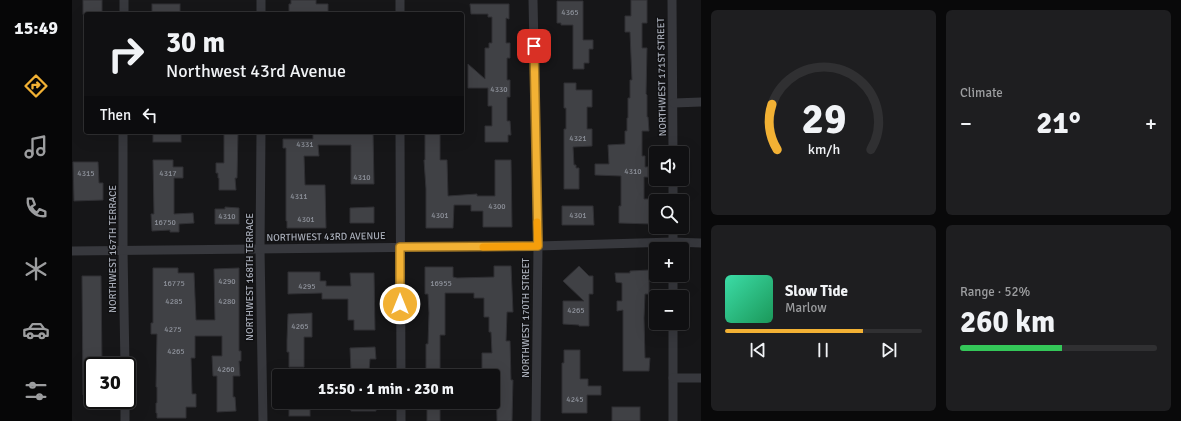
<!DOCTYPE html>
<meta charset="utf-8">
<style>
:root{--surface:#101012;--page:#1e1e20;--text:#f1f3f6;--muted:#9c9d9f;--line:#303032;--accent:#f2b134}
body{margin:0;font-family:Signika,sans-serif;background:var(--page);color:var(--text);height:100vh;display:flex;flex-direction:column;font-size:15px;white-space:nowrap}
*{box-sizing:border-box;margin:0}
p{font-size:13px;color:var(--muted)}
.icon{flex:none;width:22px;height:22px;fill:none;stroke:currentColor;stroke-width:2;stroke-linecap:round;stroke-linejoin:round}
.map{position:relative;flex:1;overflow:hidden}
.details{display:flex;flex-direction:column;gap:10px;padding:10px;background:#09090a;width:480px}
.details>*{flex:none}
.hud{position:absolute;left:12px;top:12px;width:380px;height:122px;border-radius:4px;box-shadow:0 4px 16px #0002,0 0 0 1px var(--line);background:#101012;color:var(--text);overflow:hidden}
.controls{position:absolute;left:577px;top:146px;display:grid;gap:8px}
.controls a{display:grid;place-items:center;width:40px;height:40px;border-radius:4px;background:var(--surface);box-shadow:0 4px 16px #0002,0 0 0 1px var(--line);font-size:20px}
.speed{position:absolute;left:12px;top:357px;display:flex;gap:8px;font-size:20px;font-weight:700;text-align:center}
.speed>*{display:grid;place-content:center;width:52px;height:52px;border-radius:50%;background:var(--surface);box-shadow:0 4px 16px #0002,0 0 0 1px var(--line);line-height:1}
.speed .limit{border:2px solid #111;border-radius:6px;background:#fff;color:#111}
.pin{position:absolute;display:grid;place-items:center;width:34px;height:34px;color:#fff;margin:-17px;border-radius:8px;box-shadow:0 2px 6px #0006}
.me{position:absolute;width:44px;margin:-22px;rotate:0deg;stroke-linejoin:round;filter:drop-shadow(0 0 3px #0008)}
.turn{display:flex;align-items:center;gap:14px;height:84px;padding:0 16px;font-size:18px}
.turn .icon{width:52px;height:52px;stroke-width:2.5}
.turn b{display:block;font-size:28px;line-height:34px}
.then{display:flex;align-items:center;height:38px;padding:0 16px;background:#0003;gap:8px;font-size:15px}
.big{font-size:30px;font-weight:700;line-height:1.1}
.details .widget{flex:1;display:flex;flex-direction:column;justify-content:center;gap:6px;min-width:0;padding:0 14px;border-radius:6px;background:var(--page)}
.details .dial{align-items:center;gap:0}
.dial svg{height:104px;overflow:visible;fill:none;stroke:var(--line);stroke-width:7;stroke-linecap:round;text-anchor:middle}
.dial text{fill:var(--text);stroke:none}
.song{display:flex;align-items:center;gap:12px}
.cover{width:48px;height:48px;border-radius:6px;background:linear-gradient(135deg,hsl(160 70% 55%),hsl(150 70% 35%))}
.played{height:4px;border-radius:2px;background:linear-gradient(90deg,var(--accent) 70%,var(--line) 70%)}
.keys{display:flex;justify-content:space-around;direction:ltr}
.heat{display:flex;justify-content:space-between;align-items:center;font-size:22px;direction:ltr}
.charge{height:6px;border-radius:3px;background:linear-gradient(90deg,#34c759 52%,var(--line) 0)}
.details .tiles{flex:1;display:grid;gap:10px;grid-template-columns:repeat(2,1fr)}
.trip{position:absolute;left:200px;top:369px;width:228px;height:40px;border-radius:4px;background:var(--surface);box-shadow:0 4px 16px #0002,0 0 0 1px var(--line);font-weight:700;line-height:40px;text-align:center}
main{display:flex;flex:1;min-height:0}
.menu{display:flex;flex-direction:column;width:72px;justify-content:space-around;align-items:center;background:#060607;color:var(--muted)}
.menu .icon{width:28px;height:28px}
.menu .current{color:var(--accent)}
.menu b{font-size:18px;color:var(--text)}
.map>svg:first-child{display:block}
.building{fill:#404145;stroke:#303034}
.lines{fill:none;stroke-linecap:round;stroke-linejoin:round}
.minor{stroke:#37383d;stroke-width:9}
.route-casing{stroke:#9d7322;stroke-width:10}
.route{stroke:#f2b134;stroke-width:7}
.slow{stroke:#f59e0b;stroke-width:7}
.labels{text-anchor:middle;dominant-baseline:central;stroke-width:3;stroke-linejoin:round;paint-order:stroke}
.number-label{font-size:8px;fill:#8e929b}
.street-label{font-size:10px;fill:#a8adb8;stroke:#111113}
</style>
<main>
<nav class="menu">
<b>15:49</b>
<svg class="icon current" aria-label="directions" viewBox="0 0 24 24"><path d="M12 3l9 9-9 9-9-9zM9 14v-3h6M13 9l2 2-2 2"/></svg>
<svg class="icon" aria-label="music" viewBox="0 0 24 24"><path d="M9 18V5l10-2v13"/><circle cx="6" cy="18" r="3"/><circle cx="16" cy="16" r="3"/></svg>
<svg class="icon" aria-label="phone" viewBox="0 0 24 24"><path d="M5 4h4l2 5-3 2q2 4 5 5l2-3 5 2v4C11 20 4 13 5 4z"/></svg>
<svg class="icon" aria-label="climate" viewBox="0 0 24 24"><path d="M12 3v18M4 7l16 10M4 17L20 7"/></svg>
<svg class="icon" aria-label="car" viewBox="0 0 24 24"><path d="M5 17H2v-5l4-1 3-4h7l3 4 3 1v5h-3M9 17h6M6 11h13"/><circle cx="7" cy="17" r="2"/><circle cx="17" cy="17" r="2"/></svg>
<svg class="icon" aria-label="filters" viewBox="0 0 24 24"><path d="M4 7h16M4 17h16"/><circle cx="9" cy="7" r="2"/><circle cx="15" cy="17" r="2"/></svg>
</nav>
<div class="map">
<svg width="629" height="421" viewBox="0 0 629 421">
<rect width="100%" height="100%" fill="#161618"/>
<!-- building -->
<g class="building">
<rect x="11" y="0" width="19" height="14"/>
<polygon points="219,0 244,0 244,4 256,4 256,14 217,14 217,4 219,4"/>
<polygon points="559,0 575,0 575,23 570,23 570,48 575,48 574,94 575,95 575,117 576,117 577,131 570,131 570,156 573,156 573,167 576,167 576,177 572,177 572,199 577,199 577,206 583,207 583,222 580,223 580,224 547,223 547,206 549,206 549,176 523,175 523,164 537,164 536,145 553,144 553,131 555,131 555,118 556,118 556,98 558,98 558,80 560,80 558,32 553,32 553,16 559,16"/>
<polygon points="485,1 511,1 511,40 521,40 521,49 517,49 517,63 512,63 512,69 501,69 501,25 489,25 489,23 485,23"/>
<rect x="80" y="4" width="28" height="10"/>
<polygon points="398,4 437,4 437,19 434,18 434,43 438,43 438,58 435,58 435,80 438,80 438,97 435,97 435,121 438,121 439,135 436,135 436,142 413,142 413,126 420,126 420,106 416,106 416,88 396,88 396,64 413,79 413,48 417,48 417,43 420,43 420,17 416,17 416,14 399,14"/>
<polygon points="492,83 504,83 504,90 520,90 520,107 515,107 515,129 520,129 520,146 501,147 502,165 504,165 504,168 507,168 507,189 492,189 492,129 494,129 494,108 492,108"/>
<rect x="81" y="132" width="28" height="10"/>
<polygon points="152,132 166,132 165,178 163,178 164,190 147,190 147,178 146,178 146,173 144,173 144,163 152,163"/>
<polygon points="241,132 301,132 302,184 279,184 279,145 246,145 247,156 232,156 233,185 253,185 254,228 215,228 215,221 214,221 214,148 211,148 211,139 241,139"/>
<polygon points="353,132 368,132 368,160 375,160 376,196 405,194 405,196 423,196 423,160 439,160 440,227 411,227 411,211 399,211 399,205 382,205 381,228 354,228 354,189 352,160 353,160"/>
<polygon points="81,160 101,160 101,167 111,167 111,178 102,178 102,214 121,213 122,223 107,224 107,232 98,232 98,230 80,231 79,214 82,214"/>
<polygon points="1,162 26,162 27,183 31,183 31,200 2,201"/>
<polygon points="490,206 521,206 522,225 490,225"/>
<polygon points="153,207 167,208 167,224 143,224 143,209 153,209"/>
<polygon points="302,207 302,223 278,223 278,208"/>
<polygon points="422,266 439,266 441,312 435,312 434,341 438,341 439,380 441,380 440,421 425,421 424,374 420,374 420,371 410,371 410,353 420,353 419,332 417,332 417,317 412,317 412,298 402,298 402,293 373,293 373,335 368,335 368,373 354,373 354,344 356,344 357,313 356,294 353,294 353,267 381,267 381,277 385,278 422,277"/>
<polygon points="507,266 517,276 521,276 521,294 517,294 517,326 507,326 507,325 491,324 491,301 512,301 491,281"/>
<polygon points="81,268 106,268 106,273 122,273 124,320 143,320 142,269 167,268 167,351 169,351 169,361 167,361 168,376 161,376 161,397 163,397 164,411 145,412 145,376 141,376 140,356 150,356 150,336 123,336 123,358 119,358 120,394 124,394 124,407 114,407 114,418 85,418 85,413 84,413 84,403 85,403 85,387 84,387 85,334 79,334 79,323 81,323"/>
<polygon points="577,270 577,294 573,294 572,318 573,358 578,358 577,371 551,371 551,310 545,311 545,301 550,301 550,283 544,282 543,273 558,273 558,271"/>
<polygon points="216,272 248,272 248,281 254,281 254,286 279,286 278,273 302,273 303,330 282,330 282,320 276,320 276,299 250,299 250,293 216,294"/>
<polygon points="10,276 29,276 30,366 21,366 21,395 11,395"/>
<polygon points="240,313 240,337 232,337 232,367 217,367 217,352 215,352 215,340 216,314"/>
<polygon points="303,347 304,359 298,359 297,371 279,371 278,348"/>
<polygon points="492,350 508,350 508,379 516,379 516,386 529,386 529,395 515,395 515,413 490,413 490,363 492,363"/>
<rect x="217" y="402" width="21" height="14"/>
<polygon points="278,402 303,402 304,411 279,411"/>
<rect x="355" y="402" width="13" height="19"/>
<rect x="540" y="407" width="28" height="14"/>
</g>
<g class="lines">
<!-- minor -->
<g class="minor">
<polyline points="328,0 328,14"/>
<polyline points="461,0 466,246 464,421"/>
<polyline points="600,0 601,153"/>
<polyline points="52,14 52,0"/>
<polyline points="189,14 189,0"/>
<polyline points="602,103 629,102"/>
<polyline points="51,132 51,250 53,366"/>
<polyline points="189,132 188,249 191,421"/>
<polyline points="328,132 329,376"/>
<polyline points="601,201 601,179"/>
<polyline points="601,249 601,227"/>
<polyline points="0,251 466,246 601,242 629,243"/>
<polyline points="601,275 601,297"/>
<polyline points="601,323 601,421"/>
<polyline points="601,378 629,378"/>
<polyline points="53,400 53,421"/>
<polyline points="329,402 329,421"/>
</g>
</g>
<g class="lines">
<defs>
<polyline id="route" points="328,304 328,247 466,246 462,46"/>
</defs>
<!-- route casing -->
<use href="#route" class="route-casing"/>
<!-- route -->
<use href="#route" class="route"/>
<!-- slow -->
<polyline class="slow" points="411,247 466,246 465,222"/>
</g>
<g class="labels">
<!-- number labels -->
<g class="number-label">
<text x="498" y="12">4365</text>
<text x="427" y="89">4330</text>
<text x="506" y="138">4321</text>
<text x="233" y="144">4331</text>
<text x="561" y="171">4310</text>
<text x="14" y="173">4315</text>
<text x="96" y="173">4317</text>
<text x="290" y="177">4310</text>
<text x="227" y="196">4311</text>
<text x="425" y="206">4300</text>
<text x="368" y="215">4301</text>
<text x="506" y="215">4301</text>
<text x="155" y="216">4310</text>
<text x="234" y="219">4301</text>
<text x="93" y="222">16750</text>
<text x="155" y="281">4290</text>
<text x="102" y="283">16775</text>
<text x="369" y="283">16955</text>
<text x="235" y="286">4295</text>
<text x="102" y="301">4285</text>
<text x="155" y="301">4280</text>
<text x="504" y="310">4265</text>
<text x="228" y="326">4265</text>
<text x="101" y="329">4275</text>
<text x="104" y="351">4265</text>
<text x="154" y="369">4260</text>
<text x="503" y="399">4245</text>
</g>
<!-- street labels -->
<g class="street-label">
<text transform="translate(590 77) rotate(-91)">NORTHWEST 171ST STREET</text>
<text transform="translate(254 237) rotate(-1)">NORTHWEST 43RD AVENUE</text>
<text transform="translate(41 249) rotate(-90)">NORTHWEST 167TH TERRACE</text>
<text transform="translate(178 277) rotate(-90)">NORTHWEST 168TH TERRACE</text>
<text transform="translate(454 318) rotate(-90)">NORTHWEST 170TH STREET</text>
</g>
</g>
</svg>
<div class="controls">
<a><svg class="icon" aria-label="sound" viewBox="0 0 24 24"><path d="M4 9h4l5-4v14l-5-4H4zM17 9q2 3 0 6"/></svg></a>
<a><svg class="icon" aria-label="search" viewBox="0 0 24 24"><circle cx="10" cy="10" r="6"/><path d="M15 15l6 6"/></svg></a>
<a>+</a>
<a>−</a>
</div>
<div class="speed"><div class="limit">30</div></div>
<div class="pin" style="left:462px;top:46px;background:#d93025"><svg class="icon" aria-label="arrive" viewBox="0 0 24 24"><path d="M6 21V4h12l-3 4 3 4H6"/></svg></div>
<svg class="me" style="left:328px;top:304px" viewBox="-20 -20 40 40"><circle r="17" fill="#f2b134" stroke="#fff" stroke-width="3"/><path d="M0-11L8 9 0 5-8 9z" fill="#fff"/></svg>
<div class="trip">15:50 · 1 min · 230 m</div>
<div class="hud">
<div class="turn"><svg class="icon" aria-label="right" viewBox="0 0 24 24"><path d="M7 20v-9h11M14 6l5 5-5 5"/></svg><div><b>30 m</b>Northwest 43rd Avenue</div></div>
<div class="then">Then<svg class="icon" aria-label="left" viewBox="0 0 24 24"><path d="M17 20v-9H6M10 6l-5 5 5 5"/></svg></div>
</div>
</div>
<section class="details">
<div class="tiles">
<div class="widget dial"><svg viewBox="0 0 100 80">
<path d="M14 69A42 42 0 1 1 86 69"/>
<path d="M14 69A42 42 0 0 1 10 34" stroke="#f2b134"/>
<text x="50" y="56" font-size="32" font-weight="700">29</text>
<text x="50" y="72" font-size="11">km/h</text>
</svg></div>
<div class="widget"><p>Climate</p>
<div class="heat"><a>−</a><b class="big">21°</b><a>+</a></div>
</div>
<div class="widget">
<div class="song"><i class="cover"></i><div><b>Slow Tide</b><p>Marlow</p></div></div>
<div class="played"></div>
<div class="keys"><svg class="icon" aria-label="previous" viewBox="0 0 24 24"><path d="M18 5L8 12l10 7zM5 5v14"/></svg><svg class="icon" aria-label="pause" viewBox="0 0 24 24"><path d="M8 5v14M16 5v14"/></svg><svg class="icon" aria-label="next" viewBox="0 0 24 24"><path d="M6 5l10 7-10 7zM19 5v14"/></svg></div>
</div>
<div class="widget"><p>Range · 52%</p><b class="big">260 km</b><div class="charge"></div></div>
</div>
</section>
</main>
